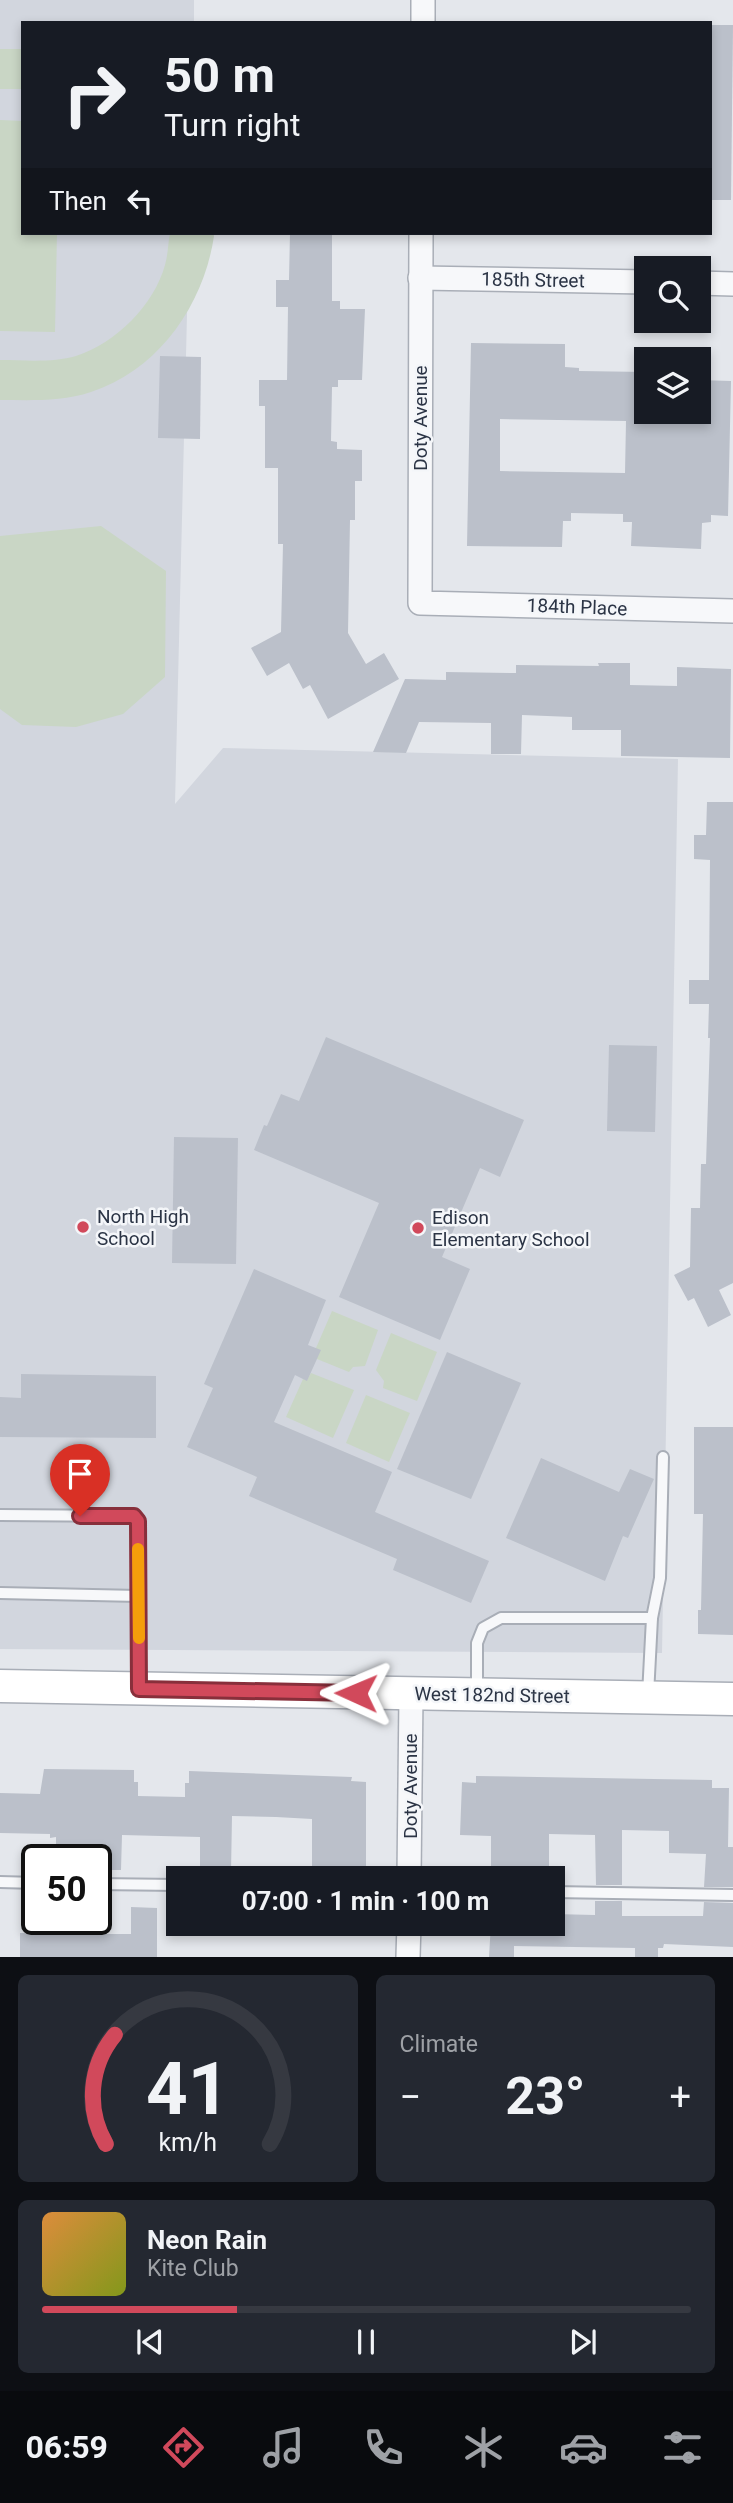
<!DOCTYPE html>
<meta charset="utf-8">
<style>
:root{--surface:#171b24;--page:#242831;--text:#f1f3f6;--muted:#9ea1a6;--line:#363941;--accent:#d1495b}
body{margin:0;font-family:Roboto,sans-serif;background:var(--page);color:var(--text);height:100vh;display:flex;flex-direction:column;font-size:26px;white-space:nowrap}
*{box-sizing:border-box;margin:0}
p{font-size:23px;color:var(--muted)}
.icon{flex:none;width:38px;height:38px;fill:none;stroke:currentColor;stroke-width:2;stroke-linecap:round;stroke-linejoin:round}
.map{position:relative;height:1957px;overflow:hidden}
.sheet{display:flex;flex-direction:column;gap:18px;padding:18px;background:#0d0f14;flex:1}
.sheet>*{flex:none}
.guide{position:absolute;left:21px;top:21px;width:691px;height:214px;border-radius:0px;box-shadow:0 4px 10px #0003;background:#171b24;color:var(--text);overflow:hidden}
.fabs{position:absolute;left:634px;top:256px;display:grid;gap:14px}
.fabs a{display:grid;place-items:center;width:77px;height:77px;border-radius:0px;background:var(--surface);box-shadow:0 4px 10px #0003;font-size:35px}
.speed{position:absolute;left:21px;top:1844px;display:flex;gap:14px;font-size:35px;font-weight:700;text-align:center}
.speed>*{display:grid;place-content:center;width:91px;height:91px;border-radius:50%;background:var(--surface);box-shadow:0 4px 10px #0003;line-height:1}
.speed .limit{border:4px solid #111;border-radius:10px;background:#fff;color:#111}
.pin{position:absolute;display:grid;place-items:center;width:60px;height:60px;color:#fff;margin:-72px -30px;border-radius:50% 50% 50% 0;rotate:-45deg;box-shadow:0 0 7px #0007}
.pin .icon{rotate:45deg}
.me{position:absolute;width:77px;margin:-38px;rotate:271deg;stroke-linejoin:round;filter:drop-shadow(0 0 5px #0008)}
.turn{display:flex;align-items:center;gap:24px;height:147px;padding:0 28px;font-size:32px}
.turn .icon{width:91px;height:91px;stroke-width:2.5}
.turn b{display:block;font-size:49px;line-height:60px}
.then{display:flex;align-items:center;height:66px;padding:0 28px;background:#0003;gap:14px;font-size:26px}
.big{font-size:52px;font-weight:700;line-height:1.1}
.sheet .tile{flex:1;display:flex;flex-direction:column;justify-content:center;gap:10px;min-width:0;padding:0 24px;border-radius:10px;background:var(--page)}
.sheet .dial{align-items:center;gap:0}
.dial svg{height:182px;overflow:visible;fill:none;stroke:var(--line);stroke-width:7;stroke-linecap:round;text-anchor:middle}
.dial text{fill:var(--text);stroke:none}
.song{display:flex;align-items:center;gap:21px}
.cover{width:84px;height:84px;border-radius:10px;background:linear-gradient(135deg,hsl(30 70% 55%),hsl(70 70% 35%))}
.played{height:7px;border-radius:4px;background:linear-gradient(90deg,var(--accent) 30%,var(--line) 30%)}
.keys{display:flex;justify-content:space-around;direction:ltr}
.heat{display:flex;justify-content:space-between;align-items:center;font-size:38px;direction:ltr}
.sheet .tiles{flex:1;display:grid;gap:18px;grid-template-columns:1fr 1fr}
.tile:last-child{grid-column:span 2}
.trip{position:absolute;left:166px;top:1866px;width:399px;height:70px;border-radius:0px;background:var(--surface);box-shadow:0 4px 10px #0003;font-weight:700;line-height:70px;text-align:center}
.tabs{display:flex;height:112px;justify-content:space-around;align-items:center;background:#090b0e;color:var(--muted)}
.tabs .icon{width:49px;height:49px}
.tabs .selected{color:var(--accent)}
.tabs b{font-size:32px;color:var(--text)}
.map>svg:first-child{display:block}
.built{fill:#d2d6de}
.green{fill:#c9d6c5}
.building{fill:#bbc0ca;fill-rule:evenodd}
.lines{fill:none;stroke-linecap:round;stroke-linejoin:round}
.lane-casing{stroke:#a9aeb7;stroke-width:14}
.street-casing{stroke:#a9aeb7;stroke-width:26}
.secondary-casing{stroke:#a9aeb7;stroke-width:35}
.lane{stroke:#f7f8fa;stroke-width:10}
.street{stroke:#f7f8fa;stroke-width:23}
.secondary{stroke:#fff;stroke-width:32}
.route-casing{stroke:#882f3b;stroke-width:18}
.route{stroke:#d1495b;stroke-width:12}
.slow{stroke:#f59e0b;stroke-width:12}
.poi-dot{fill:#d1495b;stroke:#f4f6f9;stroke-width:2.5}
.labels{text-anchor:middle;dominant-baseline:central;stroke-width:5;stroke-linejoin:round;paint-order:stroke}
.street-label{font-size:19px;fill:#2b3445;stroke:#f4f6f9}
.poi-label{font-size:19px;fill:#2b3445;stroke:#f4f6f9;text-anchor:start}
</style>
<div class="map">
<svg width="733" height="1957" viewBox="0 0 733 1957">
<rect width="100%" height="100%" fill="#e4e7ec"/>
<!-- built -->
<polygon class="built" points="0,0 194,0 194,23 23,23 23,233 189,233 175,804 223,748 678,759 662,1653 0,1649"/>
<!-- green -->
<g class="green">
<rect x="0" y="49" width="23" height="40"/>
<polygon points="0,120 23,121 23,233 57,233 55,332 0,331"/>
<path d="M 170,233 L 213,233 L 214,236 C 204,304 159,370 91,392 C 61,402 30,400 0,400 L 0,360 C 24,360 53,363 76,356 C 116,343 154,305 165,265 C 168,255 168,243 170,233 Z"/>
<polygon points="101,526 166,571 165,677 123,714 76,727 22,725 0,709 0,536"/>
<polygon points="332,1311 378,1330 365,1366 353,1367 349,1372 317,1359 316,1348"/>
<polygon points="391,1333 437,1352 417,1401 383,1388 384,1381 376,1370"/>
<polygon points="311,1373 354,1390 333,1438 286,1417 303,1379 307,1380"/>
<polygon points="366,1395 410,1413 389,1462 346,1443"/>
</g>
<!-- building -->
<g class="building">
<polygon points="710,25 733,25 731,200 710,200"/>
<polygon points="290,233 332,233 332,301 340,301 340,309 365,309 362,380 338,380 338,387 332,387 331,441 337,442 337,449 362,450 362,481 355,481 355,520 350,520 348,633 366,664 384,653 399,679 328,719 310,685 303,689 289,663 267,676 251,648 281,632 283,544 278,544 278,468 265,468 265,406 259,406 259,380 287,380 288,307 276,307 276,280 289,280"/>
<path d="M 471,343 L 565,344 L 565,367 L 579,368 L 579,371 L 646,372 L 646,411 L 698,411 L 698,380 L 731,381 L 728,516 L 711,515 L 711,522 L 702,523 L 701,549 L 631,546 L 632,522 L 623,522 L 623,514 L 571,513 L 571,521 L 563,521 L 562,547 L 467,546 ZM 500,419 L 626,421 L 625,473 L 500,471 Z"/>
<polygon points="160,356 201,357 200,439 158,438"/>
<polygon points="598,663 630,663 630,685 677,686 677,667 731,669 730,758 621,756 621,730 572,730 572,717 522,715 521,754 491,754 491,723 419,722 406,753 373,752 405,679 446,680 446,672 516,673 516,665 599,666"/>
<polygon points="707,802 733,802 733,1283 719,1290 731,1315 708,1327 694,1298 688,1301 674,1275 690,1267 691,1208 700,1208 701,1164 706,1164 710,1038 708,1038 709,1004 689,1004 689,980 709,980 710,860 694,859 694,835 706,835"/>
<polygon points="326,1037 524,1120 500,1177 480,1168 442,1257 470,1269 440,1340 339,1297 379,1203 254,1150 264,1125 267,1126 281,1094 299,1101"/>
<polygon points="609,1045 657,1046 655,1132 607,1131"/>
<polygon points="174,1137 238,1138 236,1264 172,1263"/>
<polygon points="254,1269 326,1300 308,1345 321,1350 307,1381 295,1375 274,1422 392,1472 375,1512 489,1561 471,1603 393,1570 397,1559 249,1496 257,1477 187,1447 213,1388 204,1384"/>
<polygon points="447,1352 521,1383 471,1499 397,1469"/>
<polygon points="21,1374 156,1376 156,1438 0,1437 0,1397 21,1398"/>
<polygon points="694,1427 733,1427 733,1635 698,1634 698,1610 701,1610 703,1514 694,1514"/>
<polygon points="541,1458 619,1492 630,1469 654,1479 628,1538 623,1536 605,1581 506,1538"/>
<polygon points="44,1769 134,1770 134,1782 138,1782 138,1796 185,1797 185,1783 189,1783 189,1771 352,1777 351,1781 366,1782 366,1874 312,1874 312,1819 276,1817 232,1816 231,1872 200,1871 200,1837 122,1835 121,1870 96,1870 96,1860 56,1860 56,1837 50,1838 50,1834 0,1833 0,1793 40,1794"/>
<polygon points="476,1776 712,1780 712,1788 729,1788 728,1847 733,1847 733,1887 704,1887 706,1854 669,1853 669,1831 622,1830 622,1885 596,1885 595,1835 549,1834 549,1877 491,1876 491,1836 460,1835 462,1782 476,1783"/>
<polygon points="595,1901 622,1901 622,1916 703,1916 704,1902 733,1903 733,1947 664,1944 663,1948 658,1948 658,1957 635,1957 635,1948 514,1946 514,1957 489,1957 491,1923 553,1923 553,1914 595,1915"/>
<polygon points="131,1907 157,1908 157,1957 20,1957 20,1933 60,1934 60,1920 86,1920 86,1934 131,1934"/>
</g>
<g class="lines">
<defs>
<g id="lane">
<polyline points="0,1515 134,1516 138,1521 139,1596"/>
<polyline points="0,1593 139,1596 139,1686"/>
<polyline points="652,1618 660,1578 663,1457"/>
<polyline points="477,1691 477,1643 483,1628 501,1618 652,1618 648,1695"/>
<polyline points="0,1882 37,1883"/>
<polyline points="96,1884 178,1885"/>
<polyline points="553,1892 733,1895"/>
</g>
<g id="street">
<polyline points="423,23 423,0"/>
<polyline points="421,233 420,603 733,611"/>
<polyline points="420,278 646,282"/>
<polyline points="698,283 733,284"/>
<polyline points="409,1878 411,1694"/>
<polyline points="408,1957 409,1923"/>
</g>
<polyline id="secondary" points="0,1686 733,1699"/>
</defs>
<!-- lane casing -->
<use href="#lane" class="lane-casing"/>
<!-- street casing -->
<use href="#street" class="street-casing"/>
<!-- secondary casing -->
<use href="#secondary" class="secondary-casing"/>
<!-- lane -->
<use href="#lane" class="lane"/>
<!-- street -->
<use href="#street" class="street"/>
<!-- secondary -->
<use href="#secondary" class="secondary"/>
</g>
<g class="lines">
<defs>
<polyline id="route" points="80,1516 134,1516 138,1521 139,1689 356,1693"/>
</defs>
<!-- route casing -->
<use href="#route" class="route-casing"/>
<!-- route -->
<use href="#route" class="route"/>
<!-- slow -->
<polyline class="slow" points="138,1549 139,1638"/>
</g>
<!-- markers -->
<g class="poi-dot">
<circle cx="83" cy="1227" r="7"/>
<circle cx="418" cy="1228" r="7"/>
</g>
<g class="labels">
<!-- street labels -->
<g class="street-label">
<text transform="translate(533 280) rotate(1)">185th Street</text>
<text transform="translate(420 418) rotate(-90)">Doty Avenue</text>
<text transform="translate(577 607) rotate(2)">184th Place</text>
<text transform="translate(492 1695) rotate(1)">West 182nd Street</text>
<text transform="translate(410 1786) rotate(-90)">Doty Avenue</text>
</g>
<!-- poi labels -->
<g class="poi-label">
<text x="97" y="1216">North High<tspan x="97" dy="22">School</tspan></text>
<text x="432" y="1217">Edison<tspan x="432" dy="22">Elementary School</tspan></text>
</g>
</g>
</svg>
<div class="fabs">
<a><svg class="icon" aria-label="search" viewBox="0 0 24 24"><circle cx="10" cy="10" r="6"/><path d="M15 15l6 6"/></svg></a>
<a><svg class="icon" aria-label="layers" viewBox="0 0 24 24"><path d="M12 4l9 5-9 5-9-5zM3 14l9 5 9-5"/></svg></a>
</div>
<div class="speed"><div class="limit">50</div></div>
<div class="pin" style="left:80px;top:1516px;background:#d93025"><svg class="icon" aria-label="arrive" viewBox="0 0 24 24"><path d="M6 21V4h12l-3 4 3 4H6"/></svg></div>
<svg class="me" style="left:356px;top:1693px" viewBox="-20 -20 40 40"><path d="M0-17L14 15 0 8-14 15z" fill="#d1495b" stroke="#fff" stroke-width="4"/></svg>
<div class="trip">07:00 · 1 min · 100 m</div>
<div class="guide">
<div class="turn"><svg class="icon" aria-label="right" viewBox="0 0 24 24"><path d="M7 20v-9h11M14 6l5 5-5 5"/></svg><div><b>50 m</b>Turn right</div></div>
<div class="then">Then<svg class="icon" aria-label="left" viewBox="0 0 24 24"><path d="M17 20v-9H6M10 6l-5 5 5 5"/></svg></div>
</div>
</div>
<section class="sheet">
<div class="tiles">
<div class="tile dial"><svg viewBox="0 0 100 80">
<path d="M14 69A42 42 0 1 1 86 69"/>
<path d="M14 69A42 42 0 0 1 18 21" stroke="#d1495b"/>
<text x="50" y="56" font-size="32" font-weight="700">41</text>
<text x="50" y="72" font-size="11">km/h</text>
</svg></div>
<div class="tile"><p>Climate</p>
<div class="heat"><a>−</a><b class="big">23°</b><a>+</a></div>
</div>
<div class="tile">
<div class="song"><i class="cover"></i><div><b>Neon Rain</b><p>Kite Club</p></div></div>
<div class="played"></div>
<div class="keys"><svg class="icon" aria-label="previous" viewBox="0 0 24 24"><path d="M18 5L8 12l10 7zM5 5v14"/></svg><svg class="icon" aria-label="pause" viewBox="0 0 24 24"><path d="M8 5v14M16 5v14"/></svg><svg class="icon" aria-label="next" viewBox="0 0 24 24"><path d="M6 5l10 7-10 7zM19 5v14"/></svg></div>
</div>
</div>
</section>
<nav class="tabs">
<b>06:59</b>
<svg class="icon selected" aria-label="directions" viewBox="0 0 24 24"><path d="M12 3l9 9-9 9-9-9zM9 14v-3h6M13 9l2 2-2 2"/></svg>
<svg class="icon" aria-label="music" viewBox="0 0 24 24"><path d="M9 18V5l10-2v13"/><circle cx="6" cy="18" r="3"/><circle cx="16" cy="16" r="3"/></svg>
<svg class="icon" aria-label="phone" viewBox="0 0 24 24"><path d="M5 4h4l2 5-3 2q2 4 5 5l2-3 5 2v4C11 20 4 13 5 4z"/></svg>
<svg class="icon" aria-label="climate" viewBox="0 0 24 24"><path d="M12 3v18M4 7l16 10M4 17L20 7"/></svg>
<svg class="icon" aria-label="car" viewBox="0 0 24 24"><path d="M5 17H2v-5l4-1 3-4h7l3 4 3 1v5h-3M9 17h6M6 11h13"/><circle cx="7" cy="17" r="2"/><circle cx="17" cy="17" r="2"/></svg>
<svg class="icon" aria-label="filters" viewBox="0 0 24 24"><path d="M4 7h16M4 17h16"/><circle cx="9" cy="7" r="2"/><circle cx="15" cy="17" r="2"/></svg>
</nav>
